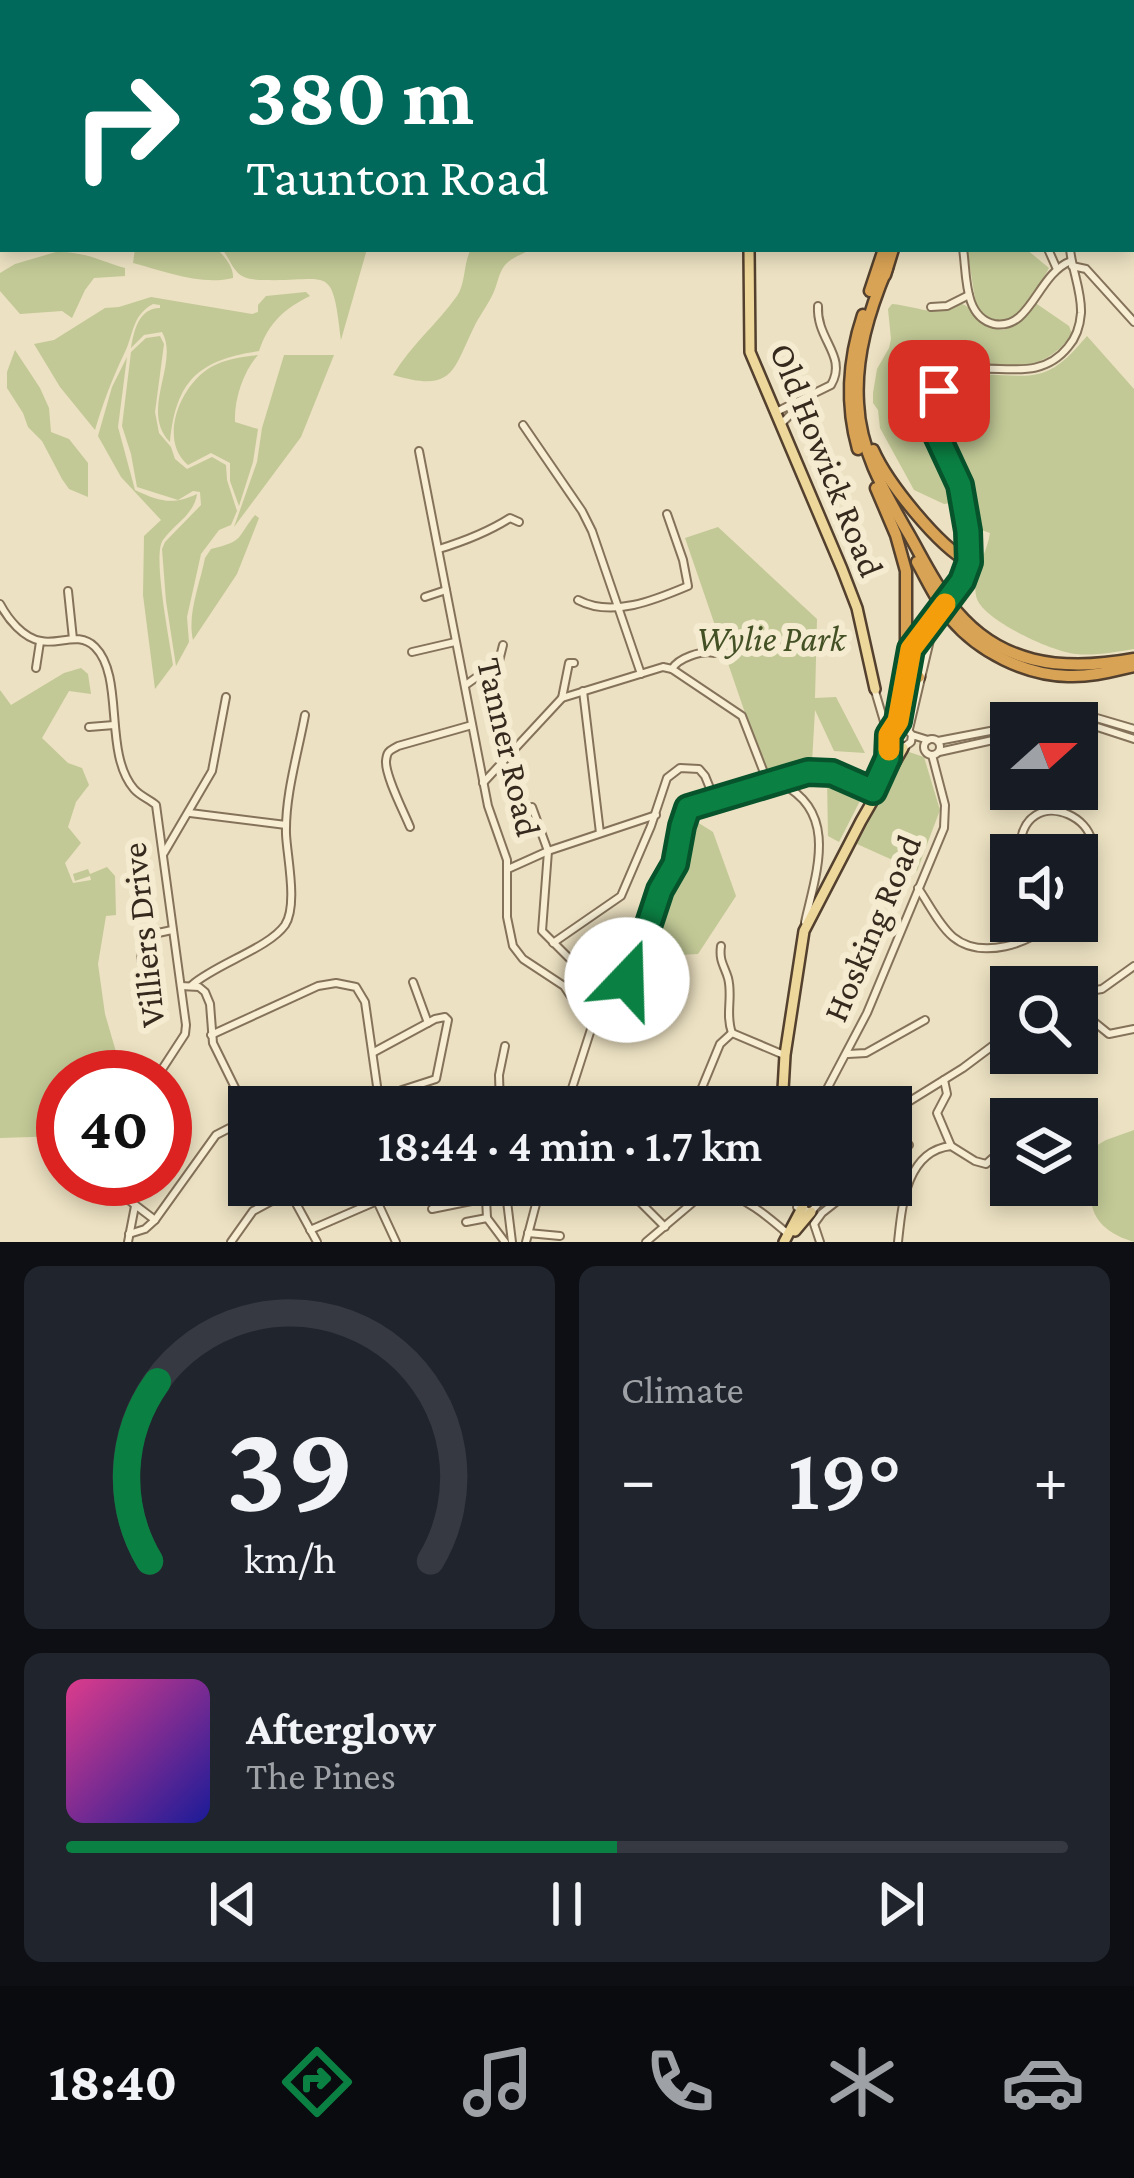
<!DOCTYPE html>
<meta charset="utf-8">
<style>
:root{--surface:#171b24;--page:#20242c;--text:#f1f3f6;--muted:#9ea1a6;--line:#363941;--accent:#0b8043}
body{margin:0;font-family:"Crimson Pro",serif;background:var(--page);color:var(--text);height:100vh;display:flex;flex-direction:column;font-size:45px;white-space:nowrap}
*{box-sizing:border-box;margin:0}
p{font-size:39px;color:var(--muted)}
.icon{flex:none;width:66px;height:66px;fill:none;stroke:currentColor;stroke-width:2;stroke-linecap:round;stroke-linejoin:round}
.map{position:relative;height:1242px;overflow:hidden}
.side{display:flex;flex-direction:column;gap:24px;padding:24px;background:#0d0f14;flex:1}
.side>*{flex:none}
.banner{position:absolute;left:0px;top:0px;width:1134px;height:252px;box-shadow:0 6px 18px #0003;background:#00695c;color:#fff;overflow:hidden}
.needle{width:78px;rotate:69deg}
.fabs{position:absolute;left:990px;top:702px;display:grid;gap:24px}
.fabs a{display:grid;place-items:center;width:108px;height:108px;border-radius:0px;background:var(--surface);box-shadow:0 6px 18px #0003;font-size:60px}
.speed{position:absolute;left:36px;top:1050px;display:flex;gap:24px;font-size:60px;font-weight:700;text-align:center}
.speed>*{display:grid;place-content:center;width:156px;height:156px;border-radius:50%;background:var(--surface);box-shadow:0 6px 18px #0003;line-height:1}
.speed .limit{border:18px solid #d22;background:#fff;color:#111}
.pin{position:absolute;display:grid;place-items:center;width:102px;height:102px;color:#fff;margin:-51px;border-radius:24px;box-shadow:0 6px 18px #0006}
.me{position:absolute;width:132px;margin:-66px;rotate:21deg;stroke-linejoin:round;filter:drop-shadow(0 0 9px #0008)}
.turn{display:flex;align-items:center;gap:42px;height:252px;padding:0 48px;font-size:54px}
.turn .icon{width:156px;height:156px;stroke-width:2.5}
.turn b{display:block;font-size:84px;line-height:102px}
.big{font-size:90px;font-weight:600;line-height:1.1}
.side .tile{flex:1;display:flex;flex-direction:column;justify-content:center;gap:18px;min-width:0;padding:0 42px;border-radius:18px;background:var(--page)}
.side .dial{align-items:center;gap:0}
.dial svg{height:312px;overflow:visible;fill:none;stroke:var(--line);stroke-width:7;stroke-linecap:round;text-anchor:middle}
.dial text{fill:var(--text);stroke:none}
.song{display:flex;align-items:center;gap:36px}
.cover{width:144px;height:144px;border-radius:18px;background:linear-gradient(135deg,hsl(330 70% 55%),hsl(240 70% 35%))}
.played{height:12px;border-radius:6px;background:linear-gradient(90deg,var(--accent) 55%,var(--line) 55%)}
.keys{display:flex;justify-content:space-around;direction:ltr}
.heat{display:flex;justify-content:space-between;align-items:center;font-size:66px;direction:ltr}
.side .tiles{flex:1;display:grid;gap:24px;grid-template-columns:1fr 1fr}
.tile:last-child{grid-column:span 2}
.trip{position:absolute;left:228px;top:1086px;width:684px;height:120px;border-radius:0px;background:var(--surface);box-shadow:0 6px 18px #0003;font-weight:600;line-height:120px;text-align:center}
.menu{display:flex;height:192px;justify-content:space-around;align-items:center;background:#090b0e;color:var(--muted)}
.menu .icon{width:84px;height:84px}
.menu .active{color:var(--accent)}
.menu b{font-size:54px;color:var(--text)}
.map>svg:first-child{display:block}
.green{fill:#c2c996}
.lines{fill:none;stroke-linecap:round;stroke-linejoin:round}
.stream{stroke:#6c8c85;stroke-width:3}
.minor-casing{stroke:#85725a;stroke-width:10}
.major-casing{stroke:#53402e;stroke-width:14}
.highway-casing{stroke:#53402e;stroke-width:15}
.minor{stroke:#f7eed4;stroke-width:6}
.major{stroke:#eed79a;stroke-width:9}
.highway{stroke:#d9a355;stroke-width:10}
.minor-bridge-casing{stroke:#85725a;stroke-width:10;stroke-linecap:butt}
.minor-bridge{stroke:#f7eed4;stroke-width:6}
.route-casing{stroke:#07532c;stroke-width:30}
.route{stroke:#0b8043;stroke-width:21}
.slow{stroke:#f59e0b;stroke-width:21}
.labels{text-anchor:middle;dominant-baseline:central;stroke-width:12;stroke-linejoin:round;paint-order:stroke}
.street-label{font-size:36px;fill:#352a1d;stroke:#f4ebd1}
.park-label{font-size:36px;font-style:italic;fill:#445125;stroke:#f4ebd1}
</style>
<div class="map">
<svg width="1134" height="1242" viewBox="0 0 1134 1242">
<rect width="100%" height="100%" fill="#ece1c2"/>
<!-- green -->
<g class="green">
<path d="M 135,249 L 217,249 C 224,256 234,267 233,278 C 201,286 164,271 133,263 Z"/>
<path d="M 222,249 L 367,249 L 341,340 C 332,262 330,282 264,280 C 255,280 244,279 238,273 C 231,266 228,256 222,249 Z"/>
<path d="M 471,249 L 532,249 C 525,253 513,257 507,263 C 500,269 498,281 495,289 C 490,302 482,312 476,323 C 452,371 455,393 393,375 C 411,345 437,324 457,296 C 466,283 463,264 471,249 Z"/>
<path d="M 967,249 L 1026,249 L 1049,268 C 1034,294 1008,351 976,305 Z"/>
<path d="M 56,252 C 84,251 100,261 125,268 L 125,276 L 94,278 L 85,290 L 72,318 L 62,311 L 20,314 L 0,291 L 0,273 L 15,264 Z"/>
<path d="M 306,292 L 310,296 C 285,308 268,323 259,351 C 199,360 176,380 170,442 C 139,411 180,363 162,332 L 144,335 L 131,348 C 134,330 139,308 160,308 L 160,305 L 153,304 C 131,316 134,335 124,354 C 112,379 103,403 95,430 L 60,387 L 34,344 L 54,340 L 105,308 L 119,307 L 151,297 L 252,314 L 258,312 L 258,305 L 266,296 Z"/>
<path d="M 1034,302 L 1069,326 L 1072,334 C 1027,397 973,339 938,386 C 904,433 961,458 951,503 L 944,504 L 914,490 L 880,428 L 878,410 L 873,403 L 873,393 L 877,369 L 889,348 L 891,339 L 888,309 L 892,304 C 906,305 919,310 933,311 C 943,312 952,301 962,304 C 977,309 972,327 1004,330 L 1019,321 Z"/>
<polygon points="160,336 164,344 155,412 159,433 171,447 175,459 187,469 212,457 226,465 227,480 237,511 231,525 219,530 201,554 187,617 189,642 176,666 166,601 162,549 165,542 201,505 200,492 193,491 178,500 137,487 131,454 122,426 131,352 146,338"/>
<path d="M 1087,336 L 1134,389 L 1134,649 C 1115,652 1095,656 1076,654 C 1053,652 985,621 977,599 C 970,578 987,554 990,533 L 972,527 L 944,444 L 958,435 L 940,434 C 935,420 934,410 942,397 C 964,360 1010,383 1042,373 C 1061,367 1075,350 1087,336 Z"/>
<polygon points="15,350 40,388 49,408 51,432 69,439 88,463 88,497 69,489 62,479 42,441 28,427 23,413 7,388 7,372"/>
<path d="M 258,355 C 243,372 234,400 235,422 L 258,429 L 253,462 L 239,506 L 230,481 L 230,463 L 211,453 L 188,465 C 158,440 180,385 211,367 C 225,359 242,357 258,355 Z"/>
<polygon points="284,355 334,355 301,437 234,527 257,462 262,428"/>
<path d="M 127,357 L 118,427 L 135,490 C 160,502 173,505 197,494 C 194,515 174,524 163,540 C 152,554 170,643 173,665 L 155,689 L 143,595 L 144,536 L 161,520 L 121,477 L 98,436 L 112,387 Z"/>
<path d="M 255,515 L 259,518 L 237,574 L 193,640 C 187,614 200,584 205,558 L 211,549 C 245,541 236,538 255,515 Z"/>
<polygon points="718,527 817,619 815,698 836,697 865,753 834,751 815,710 812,762 766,774 685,538"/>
<polygon points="81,668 88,674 91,694 69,691 42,738 68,763 82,768 89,785 76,802 68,827 81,843 65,863 73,883 91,880 90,876 75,881 73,874 88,869 90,874 107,867 115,876 116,915 106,916 98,964 105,1014 119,1062 117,1077 63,1077 63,1136 0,1138 0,690 11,705 64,673"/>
<polygon points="909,752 924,757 940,810 917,871 857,844 904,755"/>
<polygon points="827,778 845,782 865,791 839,842 828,836"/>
<polygon points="689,817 713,832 736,896 698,954 641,957 652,930 657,929"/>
<path d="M 1134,1130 L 1134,1242 C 1111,1235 1091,1222 1091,1196 L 1077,1179 L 1077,1157 L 1106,1140 Z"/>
</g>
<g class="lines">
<!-- stream -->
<polyline class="stream" points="1131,249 1134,250"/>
<defs>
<g id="minor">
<polyline points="1103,0 1106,3"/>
<polyline points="944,3 945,0"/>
<polyline points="1131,13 1134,12"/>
<polyline points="1131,152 1134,150"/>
<polyline points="1131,178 1134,177"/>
<path d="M 963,249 C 967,273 963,317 994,324 C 1031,331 1037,274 1071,261"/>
<polyline points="1048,249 1056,267"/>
<polyline points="1072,266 1086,269 1134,322"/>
<polyline points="931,307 947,306 969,295"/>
<path d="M 776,412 L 831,385 C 848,356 816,340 818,306"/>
<polyline points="781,424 793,412 791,403"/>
<polyline points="523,425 582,511 592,531 641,674"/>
<polyline points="419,451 488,806 507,860 507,917 513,946 523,959 564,986 586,1019 593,1023"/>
<path d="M 439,549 C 465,541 488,532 510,518 L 519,522"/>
<path d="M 956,590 C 977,560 970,506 956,473 C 945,447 924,425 937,396 C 964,339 1028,397 1068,347 C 1076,338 1080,326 1081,313 C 1082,292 1072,270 1070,249"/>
<polyline points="68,591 73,639"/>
<polyline points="425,597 446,590"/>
<path d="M 578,600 C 612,618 655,600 688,586 L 683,560 L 667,514"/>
<path d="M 0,604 C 8,619 23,638 41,641 C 59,645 79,631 95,647 C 125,677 103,753 134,789 C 140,796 149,799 156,805 L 186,1025 L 185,1034 L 157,1077"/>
<polyline points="412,652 455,642"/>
<polyline points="910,655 917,639 937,614"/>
<polyline points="36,668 40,642"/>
<path d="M 672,669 C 678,658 702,650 714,653"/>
<polyline points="467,684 499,661 503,645"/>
<polyline points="583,691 600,833"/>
<polyline points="875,691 888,735"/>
<polyline points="562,698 569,663 574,663"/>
<polyline points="1030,723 1083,714 1134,729"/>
<polyline points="1077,723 1088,724 1134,739"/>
<polyline points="896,726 906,674"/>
<polyline points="89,727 114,725"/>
<polyline points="909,729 934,623"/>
<polyline points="912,735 911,742 903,748 894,746 889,739 892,730 903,725 912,735 928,740"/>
<circle cx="932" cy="747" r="8"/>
<polyline points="938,741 1011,727"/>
<polyline points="939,752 1011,736"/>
<polyline points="483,783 562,698 663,667 672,669 742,716 768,783 785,786"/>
<path d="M 782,784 C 839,813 816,873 805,922"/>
<polyline points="532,807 548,851 542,931 587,976 584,1011"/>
<polyline points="190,813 286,825"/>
<path d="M 410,827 C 404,812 385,776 386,761 C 387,750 390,751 398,746 L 472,725"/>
<polyline points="164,853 212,771 226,697"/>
<path d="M 1020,855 C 1017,770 1134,824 1077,880"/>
<polyline points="508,869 548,851 656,815"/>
<path d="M 918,888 C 929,904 939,925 953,937 C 981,960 1031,944 1054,921"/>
<polyline points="553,943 621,896 651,826 667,778 680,768 699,769 705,776 714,798"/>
<polyline points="148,946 147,935 151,935"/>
<path d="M 721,946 C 719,961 724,965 728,978 C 733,997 725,1014 732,1033"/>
<polyline points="141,960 144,936 172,930"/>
<polyline points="587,976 639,943"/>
<polyline points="413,982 428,1023"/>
<path d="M 192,985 C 216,964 269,948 285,925 C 298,905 287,857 286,834 C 285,795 298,753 305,715"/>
<polyline points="181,986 199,987 205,992 210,1004 213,1043 249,1116"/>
<polyline points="1077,993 1102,989 1134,966"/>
<polyline points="1077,1008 1109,1034 1134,1029"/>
<polyline points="732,1033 784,1055"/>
<polyline points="211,1035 318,986 336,983 356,987 365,1002 380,1107"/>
<polyline points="374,1052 435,1019 445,1017 448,1020 436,1079 402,1090 380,1102"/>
<polyline points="848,1054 866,1053 925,1020"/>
<polyline points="944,1080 947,1094 937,1113 951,1146"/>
<polyline points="500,1107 499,1075 505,1046"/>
<polyline points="566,1107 593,1023 622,987 636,963 660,890 675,864 682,826 689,808 808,772 838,775 875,792"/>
<polyline points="694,1107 720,1044 732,1033"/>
<polyline points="820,1107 827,1089 867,1013 944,828 945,805 932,755"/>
<polyline points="891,1119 905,1104 963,1068 1011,1032"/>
<polyline points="891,1149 898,1134"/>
<polyline points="891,1161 909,1145"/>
<polyline points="101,1179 155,1220"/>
<polyline points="286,1185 317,1242"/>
<polyline points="378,1185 377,1201 396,1242"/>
<polyline points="505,1185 512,1242"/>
<polyline points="866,1185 876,1188 882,1185"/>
<polyline points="636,1198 665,1227"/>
<polyline points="797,1207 811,1212 831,1188"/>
<polyline points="432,1209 486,1198 487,1218"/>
<polyline points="466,1222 487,1218 505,1242"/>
<polyline points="310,1230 377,1201"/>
<polyline points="528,1233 560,1236"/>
<polyline points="129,1234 145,1229 155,1220 216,1135 249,1118"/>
<polyline points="128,1242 135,1206"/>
<polyline points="231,1242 253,1211 290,1191"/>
<polyline points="526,1242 541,1185"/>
<path d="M 646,1242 L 698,1198 L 717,1190 C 746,1198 766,1215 788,1234"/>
<polyline points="820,1242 814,1224 822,1213 836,1202 832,1187"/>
<path d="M 898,1242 C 902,1205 906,1151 951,1146 L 975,1161 L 986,1164 L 995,1156 L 1000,1131"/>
</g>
<g id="major">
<polyline points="872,3 872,0"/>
<polyline points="749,249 750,352 842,569 857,608 875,689"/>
<polyline points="875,787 888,757 890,741"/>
<polyline points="782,1107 785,1055 804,931 861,821 903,748"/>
<polyline points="795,1231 811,1212"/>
<polyline points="784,1242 802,1208 808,1185"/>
</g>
<g id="highway">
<polyline points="1003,3 1004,0"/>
<path d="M 887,268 C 869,311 855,356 858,403 C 860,451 884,491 907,531 C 921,555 933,581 950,603 C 997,666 1063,672 1134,659"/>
<polyline points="885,275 893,249"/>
<polyline points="870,291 884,249"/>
<path d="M 858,449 C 845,403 848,360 863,315"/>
<path d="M 873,450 C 887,482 938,546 969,562"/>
<polyline points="876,488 896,535 906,571 906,676 919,677"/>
<path d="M 917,562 C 928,582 937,602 951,619 C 979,652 1025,675 1068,676 C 1091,677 1112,671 1134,666"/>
</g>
</defs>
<!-- minor casing -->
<use href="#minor" class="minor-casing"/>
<!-- major casing -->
<use href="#major" class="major-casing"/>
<!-- highway casing -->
<use href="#highway" class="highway-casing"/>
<!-- minor -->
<use href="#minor" class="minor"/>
<!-- major -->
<use href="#major" class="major"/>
<!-- highway -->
<use href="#highway" class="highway"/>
<defs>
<polyline id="minor-bridge" points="937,614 956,590"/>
</defs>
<!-- minor-bridge casing -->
<use href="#minor-bridge" class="minor-bridge-casing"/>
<!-- minor-bridge -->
<use href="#minor-bridge" class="minor-bridge"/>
</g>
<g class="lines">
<defs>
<polyline id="route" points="627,980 636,963 660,890 675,864 682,826 688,808 808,772 832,773 873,791 888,758 889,735 898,721 911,649 962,581 969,562 968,531 960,485 933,427 932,413 939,391"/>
</defs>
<!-- route casing -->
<use href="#route" class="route-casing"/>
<!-- route -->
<use href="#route" class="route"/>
<!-- slow -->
<polyline class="slow" points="889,750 889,735 898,721 911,649 945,604"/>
</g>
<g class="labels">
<!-- street labels -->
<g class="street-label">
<text transform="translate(827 460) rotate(68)">Old Howick Road</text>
<text transform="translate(509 747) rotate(77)">Tanner Road</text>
<text transform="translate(872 928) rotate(-67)">Hosking Road</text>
<text transform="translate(143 935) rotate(-96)">Villiers Drive</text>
</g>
<!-- park labels -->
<g class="park-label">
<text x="771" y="639">Wylie Park</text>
</g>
</g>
</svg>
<div class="fabs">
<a><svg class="needle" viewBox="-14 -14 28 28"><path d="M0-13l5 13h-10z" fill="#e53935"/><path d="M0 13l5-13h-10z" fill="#9ea1a6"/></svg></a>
<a><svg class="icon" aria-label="sound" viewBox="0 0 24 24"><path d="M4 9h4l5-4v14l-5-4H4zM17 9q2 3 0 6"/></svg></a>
<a><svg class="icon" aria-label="search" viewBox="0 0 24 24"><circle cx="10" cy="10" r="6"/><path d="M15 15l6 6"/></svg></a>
<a><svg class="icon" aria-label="layers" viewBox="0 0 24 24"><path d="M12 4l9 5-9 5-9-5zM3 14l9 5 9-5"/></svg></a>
</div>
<div class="speed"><div class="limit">40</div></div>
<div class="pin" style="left:939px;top:391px;background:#d93025"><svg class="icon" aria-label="arrive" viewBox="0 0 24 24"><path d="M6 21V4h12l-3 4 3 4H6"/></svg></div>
<svg class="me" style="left:627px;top:980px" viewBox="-20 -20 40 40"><circle r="19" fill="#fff"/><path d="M0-13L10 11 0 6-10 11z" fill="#0b8043"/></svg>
<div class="trip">18:44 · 4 min · 1.7 km</div>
<div class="banner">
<div class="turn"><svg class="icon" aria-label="right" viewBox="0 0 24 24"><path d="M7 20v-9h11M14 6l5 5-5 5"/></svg><div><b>380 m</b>Taunton Road</div></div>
</div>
</div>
<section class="side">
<div class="tiles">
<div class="tile dial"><svg viewBox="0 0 100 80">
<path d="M14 69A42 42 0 1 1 86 69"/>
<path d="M14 69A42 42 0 0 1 16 23" stroke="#0b8043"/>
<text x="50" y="56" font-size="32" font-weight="700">39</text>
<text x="50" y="72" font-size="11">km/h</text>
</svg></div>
<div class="tile"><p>Climate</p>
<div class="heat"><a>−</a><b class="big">19°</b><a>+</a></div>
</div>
<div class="tile">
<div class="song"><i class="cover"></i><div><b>Afterglow</b><p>The Pines</p></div></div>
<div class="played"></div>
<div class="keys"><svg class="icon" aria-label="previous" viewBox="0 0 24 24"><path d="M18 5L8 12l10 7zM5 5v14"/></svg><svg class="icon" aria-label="pause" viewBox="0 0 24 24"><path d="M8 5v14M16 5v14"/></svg><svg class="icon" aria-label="next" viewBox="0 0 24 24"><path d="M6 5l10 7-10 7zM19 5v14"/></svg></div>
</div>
</div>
</section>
<nav class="menu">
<b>18:40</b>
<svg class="icon active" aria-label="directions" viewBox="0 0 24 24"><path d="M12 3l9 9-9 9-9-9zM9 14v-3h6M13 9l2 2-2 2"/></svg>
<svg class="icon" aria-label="music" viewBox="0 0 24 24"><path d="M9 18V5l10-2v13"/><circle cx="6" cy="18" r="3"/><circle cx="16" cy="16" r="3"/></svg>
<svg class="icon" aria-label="phone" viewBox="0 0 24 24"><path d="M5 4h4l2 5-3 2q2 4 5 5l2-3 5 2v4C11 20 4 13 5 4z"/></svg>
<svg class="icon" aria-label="climate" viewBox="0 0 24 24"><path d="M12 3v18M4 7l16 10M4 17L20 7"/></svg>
<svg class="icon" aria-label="car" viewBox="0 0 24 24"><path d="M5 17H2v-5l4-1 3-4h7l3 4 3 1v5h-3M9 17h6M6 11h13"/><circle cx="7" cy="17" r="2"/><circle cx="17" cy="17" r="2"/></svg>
</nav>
